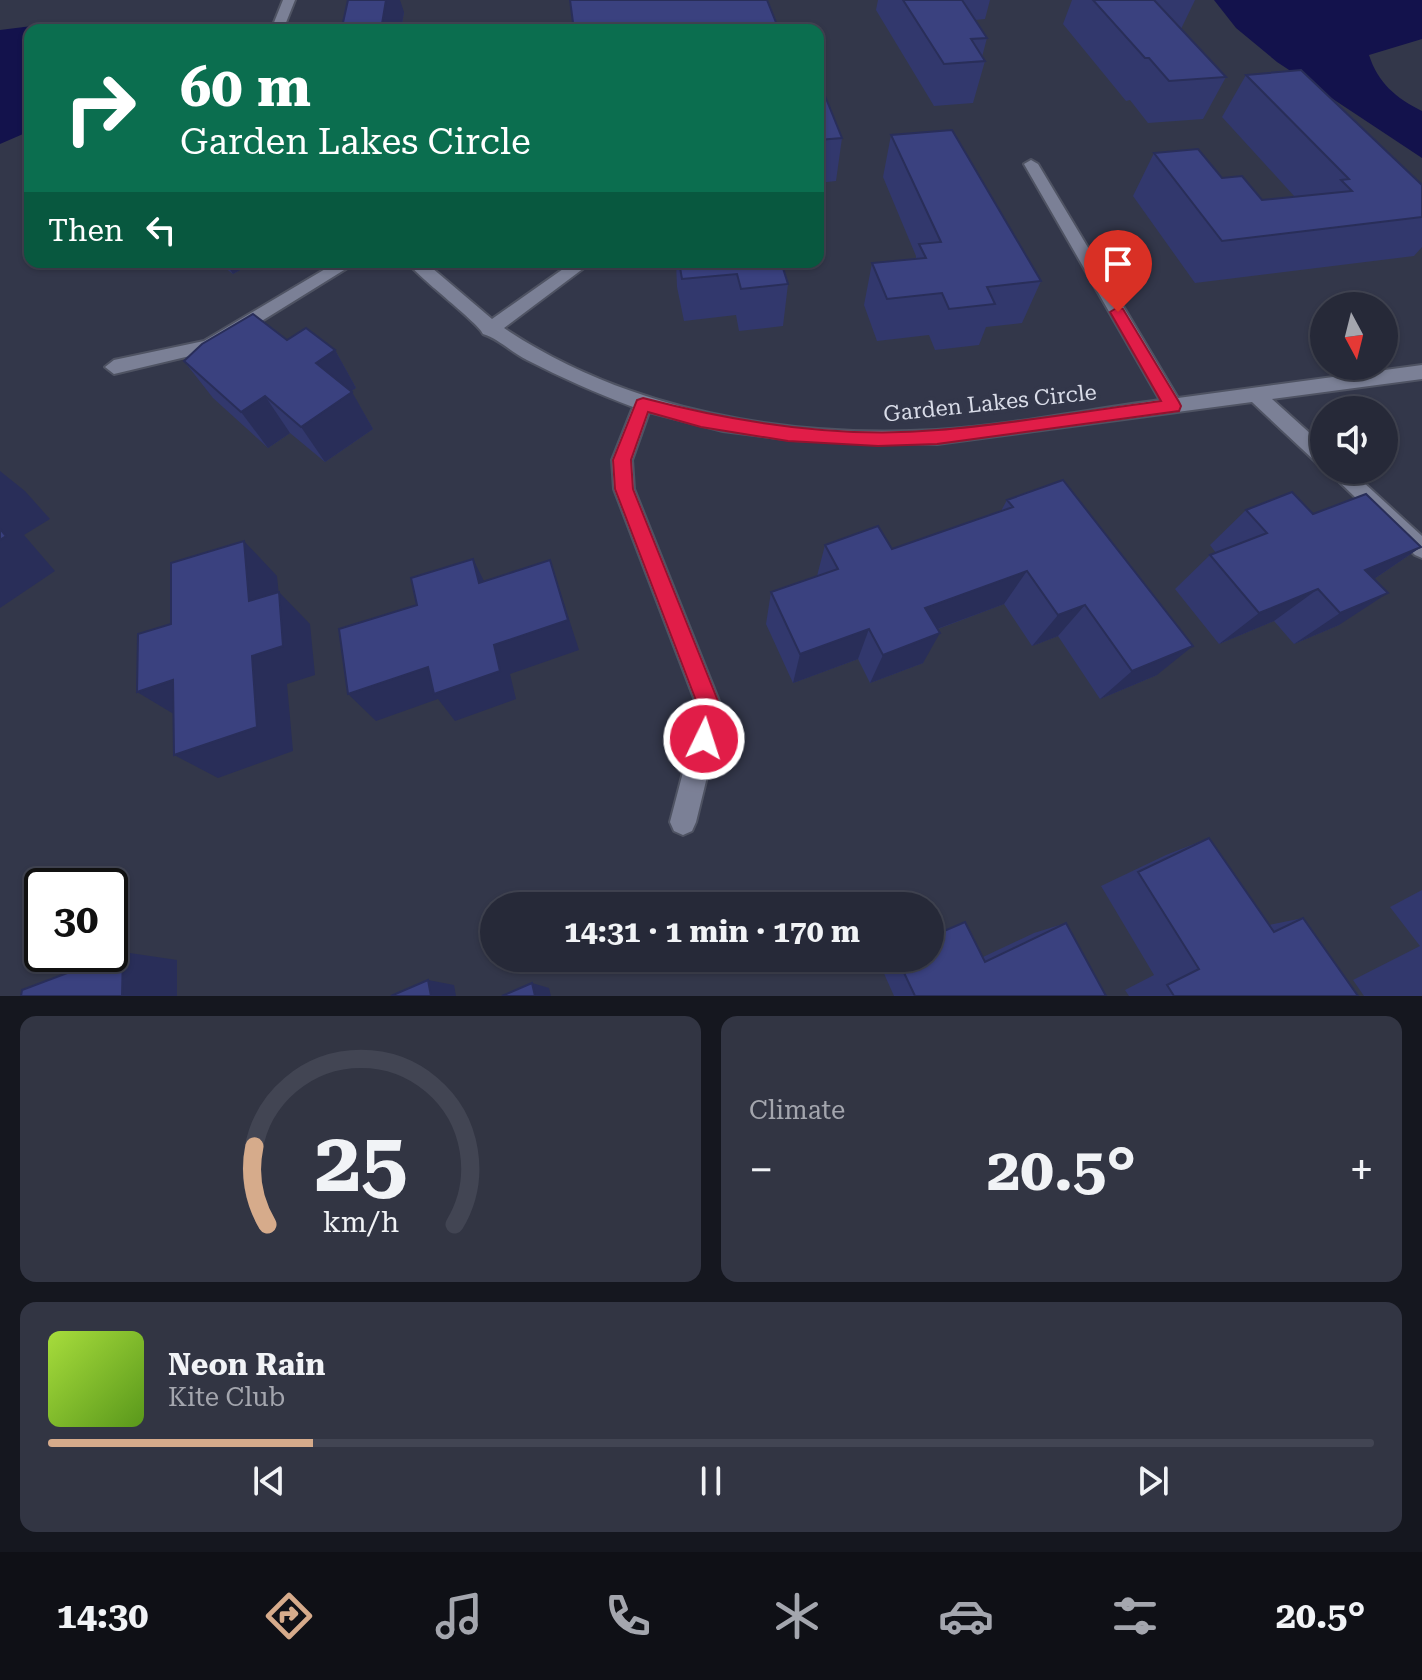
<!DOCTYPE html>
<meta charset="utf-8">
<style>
:root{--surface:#262938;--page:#323543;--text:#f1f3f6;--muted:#a4a6ae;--line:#424553;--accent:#d6ab8b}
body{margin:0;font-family:"Roboto Serif",serif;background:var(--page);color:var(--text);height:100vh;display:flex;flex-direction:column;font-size:30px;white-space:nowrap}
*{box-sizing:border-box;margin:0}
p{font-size:26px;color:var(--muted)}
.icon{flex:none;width:44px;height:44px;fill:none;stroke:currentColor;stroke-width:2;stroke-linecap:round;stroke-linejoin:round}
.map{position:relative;height:996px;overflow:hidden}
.sheet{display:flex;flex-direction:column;gap:20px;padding:20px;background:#15171f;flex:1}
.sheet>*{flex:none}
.guide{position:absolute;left:24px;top:24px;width:800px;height:244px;border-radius:16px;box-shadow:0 2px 6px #0004,0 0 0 2px var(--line);background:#0b6e4f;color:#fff;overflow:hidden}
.needle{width:52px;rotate:173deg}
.controls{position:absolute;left:1310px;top:292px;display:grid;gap:16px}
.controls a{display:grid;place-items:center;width:88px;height:88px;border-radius:50%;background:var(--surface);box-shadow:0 2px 6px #0004,0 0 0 2px var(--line);font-size:40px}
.speed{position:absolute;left:24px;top:868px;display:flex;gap:16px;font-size:40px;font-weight:700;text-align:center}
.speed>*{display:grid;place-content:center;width:104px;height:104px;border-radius:50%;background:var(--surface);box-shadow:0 2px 6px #0004,0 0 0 2px var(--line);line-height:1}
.speed .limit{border:4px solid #111;border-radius:12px;background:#fff;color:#111}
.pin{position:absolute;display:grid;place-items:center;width:68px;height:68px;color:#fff;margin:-82px -34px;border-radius:50% 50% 50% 0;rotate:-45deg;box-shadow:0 0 8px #0007}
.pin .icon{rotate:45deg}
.me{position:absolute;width:88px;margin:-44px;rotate:4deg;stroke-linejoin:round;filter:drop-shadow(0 0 6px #0008)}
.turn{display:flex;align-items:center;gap:28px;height:168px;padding:0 24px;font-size:36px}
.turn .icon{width:104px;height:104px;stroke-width:2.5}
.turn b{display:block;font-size:56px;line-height:68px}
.then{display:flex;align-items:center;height:76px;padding:0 24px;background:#0003;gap:16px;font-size:30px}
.big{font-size:60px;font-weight:700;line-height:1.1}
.sheet .widget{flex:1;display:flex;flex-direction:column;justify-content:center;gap:12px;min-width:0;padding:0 28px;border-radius:16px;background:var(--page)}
.sheet .dial{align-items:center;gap:0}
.dial svg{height:208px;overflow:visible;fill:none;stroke:var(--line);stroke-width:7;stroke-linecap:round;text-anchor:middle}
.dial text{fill:var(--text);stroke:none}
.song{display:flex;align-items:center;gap:24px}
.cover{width:96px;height:96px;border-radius:12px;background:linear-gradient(135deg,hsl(80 70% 55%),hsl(90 70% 35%))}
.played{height:8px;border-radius:4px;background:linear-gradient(90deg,var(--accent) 20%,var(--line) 20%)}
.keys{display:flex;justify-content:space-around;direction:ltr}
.heat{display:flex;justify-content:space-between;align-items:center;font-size:44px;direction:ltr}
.sheet .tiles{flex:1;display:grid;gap:20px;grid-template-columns:1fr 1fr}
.widget:last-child{grid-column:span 2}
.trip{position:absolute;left:480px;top:892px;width:464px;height:80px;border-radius:40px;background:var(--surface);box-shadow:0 2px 6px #0004,0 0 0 2px var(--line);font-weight:700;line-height:80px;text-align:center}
.tabs{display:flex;height:128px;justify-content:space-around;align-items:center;background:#0f1016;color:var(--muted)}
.tabs .icon{width:56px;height:56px}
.tabs .on{color:var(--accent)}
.tabs b{font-size:36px;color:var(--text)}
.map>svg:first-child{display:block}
.water{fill:#13124c}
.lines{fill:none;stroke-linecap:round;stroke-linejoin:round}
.minor-casing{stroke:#4f5363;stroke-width:4}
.minor{fill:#7b8096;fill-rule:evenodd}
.wall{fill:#32386d}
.shaded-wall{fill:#292e59}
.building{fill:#3a417f;stroke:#292e59;stroke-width:2}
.route{fill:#e11d48;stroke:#92132f;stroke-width:2}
.labels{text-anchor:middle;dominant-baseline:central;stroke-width:8;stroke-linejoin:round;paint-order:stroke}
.street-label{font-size:22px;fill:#d9dce8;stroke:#33374a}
</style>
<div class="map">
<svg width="1422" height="996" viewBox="0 0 1422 996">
<rect width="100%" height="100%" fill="#33374a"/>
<!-- water -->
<g class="water">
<path d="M 1214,0 L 1422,0 L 1422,39 L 1369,55 C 1378,83 1396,98 1422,111 L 1422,158 L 1277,62 L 1236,28 Z"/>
<polygon points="32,26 87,30 30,30 30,131 0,144 0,30"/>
</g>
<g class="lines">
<defs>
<g id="minor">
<polygon points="283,0 295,0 283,30 271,30"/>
<path d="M 1031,160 L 1038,164 L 1178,398 L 1422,365 L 1422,379 L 1272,399 L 1324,446 L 1324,466 L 1317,463 L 1252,402 L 937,444 L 792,440 L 723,431 L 649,412 L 632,460 L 634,489 L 723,711 L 696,822 L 692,831 L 683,835 L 674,831 L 670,822 L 699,711 L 614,489 L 612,460 L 633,407 C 596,393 562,378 527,360 C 511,352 499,339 483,334 C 480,324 420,279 407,262 L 425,262 L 492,319 L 573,262 L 592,262 L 504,328 C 629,412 788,438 936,430 C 1011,425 1086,410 1160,400 L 1024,164 Z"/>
<polygon points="337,262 357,262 215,350 114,374 105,367 114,360 204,341"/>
<polygon points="1327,470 1350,470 1422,536 1422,558 1415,555"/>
</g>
</defs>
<!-- minor casing -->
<use href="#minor" class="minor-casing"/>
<!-- minor -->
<use href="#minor" class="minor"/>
</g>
<!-- wall -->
<g class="wall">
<polygon points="878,0 990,0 985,19 975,20 987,38 982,57 985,61 973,103 934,106 876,10"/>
<polygon points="1072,0 1195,0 1181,29 1226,77 1203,119 1148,123 1130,100 1126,101 1063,24"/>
<polygon points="404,12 401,30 343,30 342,27"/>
<polygon points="1246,75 1422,185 1422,247 1414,256 1195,283 1133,196 1154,153 1222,178 1262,200 1295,197 1222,117"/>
<polygon points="818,92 842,138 836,181 818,183"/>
<polygon points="891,135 1041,281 1022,323 986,327 979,345 935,350 929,335 877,341 864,305 872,263 916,259 916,256 883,177"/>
<polygon points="217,262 254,262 233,274"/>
<polygon points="676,262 781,262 788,284 783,326 739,331 736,315 684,321 677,287"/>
<polygon points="287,340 335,350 356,388 351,391 373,429 325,462 290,433 268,448 213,398 184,361"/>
<polygon points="1007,500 1157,675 1100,699 1058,636 1032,646 1004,604 938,629 923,663 870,683 858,659 793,683 766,624 771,592 817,576 825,545 892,549 1001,511"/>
<polygon points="1246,510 1313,514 1421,547 1374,579 1339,625 1294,644 1274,621 1219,644 1175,589 1210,555 1216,553 1210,545"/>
<polygon points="1209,838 1269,925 1303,918 1358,996 1129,996 1125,990 1154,975 1101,886 1166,855"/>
<polygon points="1422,890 1422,996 1364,996 1353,980 1420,946 1390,907"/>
<polygon points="1066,923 1106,996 894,996 878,960 884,958 983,957 1034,933"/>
</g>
<!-- shaded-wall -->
<g class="shaded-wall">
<polygon points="386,0 400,0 404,12 401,30 384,30 382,24"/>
<polygon points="225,262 254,262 233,274"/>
<polygon points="335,350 356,388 338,400 316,363"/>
<polygon points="352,392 373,429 325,462 301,427"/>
<polygon points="265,396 290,433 268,448 241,412"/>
<polygon points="0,471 25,491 50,519 24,535 55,571 0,608"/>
<polygon points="244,541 277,576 281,616 279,592 310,624 315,675 287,684 293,751 218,778 174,755 249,601"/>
<polygon points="1421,547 1371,581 1365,570"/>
<polygon points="473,559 490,593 479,583"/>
<polygon points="550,560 579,650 510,674 516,699 455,721 438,699 376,721 348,694 494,645"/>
<polygon points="1027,571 1004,604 910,639 925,608"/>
<polygon points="1318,589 1274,621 1219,644 1259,613"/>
<polygon points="1388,593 1339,625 1294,644 1340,613"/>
<polygon points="1085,605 1058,636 1032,646 1058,615"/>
<polygon points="869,629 858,659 793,683 800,654"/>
<polygon points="940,633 923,663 870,683 883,655"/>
<polygon points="1193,646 1157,675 1100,699 1132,671"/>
<polygon points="173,680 182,719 137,692"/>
<polygon points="123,952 177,960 177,996 122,996"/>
<polygon points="428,980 454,985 456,996 431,996"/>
<polygon points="532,983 549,988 551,996 535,996"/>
</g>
<!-- building -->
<g class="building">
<polygon points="348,0 386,0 382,24 342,27"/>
<polygon points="570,0 767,0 779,30 574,30"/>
<polygon points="903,0 962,0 987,38 971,39 985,61 944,64"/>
<polygon points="1093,0 1154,0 1226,77 1169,81 1149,58 1145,58"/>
<polygon points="1301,70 1422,185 1422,217 1222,241 1154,153 1198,149 1222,178 1242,176 1262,200 1352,191 1341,180 1349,179 1246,75"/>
<polygon points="823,91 842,138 818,140 818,92"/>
<polygon points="952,130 1041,281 987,287 995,304 949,309 942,293 887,299 872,263 926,258 919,244 941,242 891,135"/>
<polygon points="679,262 781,262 788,284 741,289 737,274 682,279"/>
<polygon points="253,314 287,340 306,328 335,350 316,363 352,392 301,427 265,396 241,412 184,361 202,344"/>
<polygon points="1063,480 1193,646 1132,671 1085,605 1058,615 1027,571 925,608 940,633 883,655 869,629 800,654 771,592 838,569 825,545 878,526 892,549 1013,507 1007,500"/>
<polygon points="1292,492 1313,514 1366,494 1421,547 1365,570 1388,593 1340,613 1318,589 1259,613 1210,555 1267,533 1246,510"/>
<polygon points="0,529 6,536 0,540"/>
<polygon points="244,541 249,601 279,592 283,646 252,656 257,727 174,755 173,680 137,692 138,634 171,624 171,563"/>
<polygon points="473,559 479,583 550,560 568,620 494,645 500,671 434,694 428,667 348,694 339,629 417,605 411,578"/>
<polygon points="1209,838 1274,932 1303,918 1358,996 1174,996 1167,985 1199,969 1138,872"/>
<polygon points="965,922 985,962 1066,923 1106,996 915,996 897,958 930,958 930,937"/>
<polygon points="123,952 122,996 21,996 22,990"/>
<polygon points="428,980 431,996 391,996"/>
<polygon points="532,983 535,996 502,996"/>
</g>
<!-- route -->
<path class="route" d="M 1118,307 L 1123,309 L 1179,402 L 1181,406 L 1179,411 L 937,444 L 878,446 L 788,441 L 701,427 L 648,412 L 631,460 L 633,489 L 722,711 L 712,747 L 704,750 L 696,747 L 693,739 L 700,711 L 615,489 L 613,460 L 637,400 L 643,398 C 738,423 838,439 938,430 C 1012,424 1087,411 1161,401 L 1110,312 Z"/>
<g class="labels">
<!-- street labels -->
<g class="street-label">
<text transform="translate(990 403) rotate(-6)">Garden Lakes Circle</text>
</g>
</g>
</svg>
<div class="controls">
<a><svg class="needle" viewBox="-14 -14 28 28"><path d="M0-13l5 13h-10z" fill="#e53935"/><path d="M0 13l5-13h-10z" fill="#a4a6ae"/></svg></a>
<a><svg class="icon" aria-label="sound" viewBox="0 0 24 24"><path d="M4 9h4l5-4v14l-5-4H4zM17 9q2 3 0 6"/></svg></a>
</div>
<div class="speed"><div class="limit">30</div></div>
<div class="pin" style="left:1118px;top:312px;background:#d93025"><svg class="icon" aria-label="arrive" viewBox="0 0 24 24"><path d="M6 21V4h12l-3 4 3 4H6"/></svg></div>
<svg class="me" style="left:704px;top:739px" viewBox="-20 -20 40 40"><circle r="17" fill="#e11d48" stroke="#fff" stroke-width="3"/><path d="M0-11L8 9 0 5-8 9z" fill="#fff"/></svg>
<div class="trip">14:31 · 1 min · 170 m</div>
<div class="guide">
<div class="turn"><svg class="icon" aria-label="right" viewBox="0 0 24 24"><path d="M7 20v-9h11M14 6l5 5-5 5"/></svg><div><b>60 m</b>Garden Lakes Circle</div></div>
<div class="then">Then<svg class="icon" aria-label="left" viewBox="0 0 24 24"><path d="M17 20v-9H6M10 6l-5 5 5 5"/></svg></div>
</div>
</div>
<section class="sheet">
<div class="tiles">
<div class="widget dial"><svg viewBox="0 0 100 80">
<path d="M14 69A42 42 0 1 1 86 69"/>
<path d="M14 69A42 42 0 0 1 9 39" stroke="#d6ab8b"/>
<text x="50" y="56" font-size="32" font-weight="700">25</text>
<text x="50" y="72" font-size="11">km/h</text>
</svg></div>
<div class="widget"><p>Climate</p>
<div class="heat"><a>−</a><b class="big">20.5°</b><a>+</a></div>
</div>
<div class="widget">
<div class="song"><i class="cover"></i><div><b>Neon Rain</b><p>Kite Club</p></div></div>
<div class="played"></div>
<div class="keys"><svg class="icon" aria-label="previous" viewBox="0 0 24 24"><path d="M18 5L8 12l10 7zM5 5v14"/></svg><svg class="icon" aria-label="pause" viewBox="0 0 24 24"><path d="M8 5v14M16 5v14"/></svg><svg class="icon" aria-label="next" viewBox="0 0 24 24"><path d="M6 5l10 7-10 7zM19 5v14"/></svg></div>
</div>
</div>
</section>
<nav class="tabs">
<b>14:30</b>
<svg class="icon on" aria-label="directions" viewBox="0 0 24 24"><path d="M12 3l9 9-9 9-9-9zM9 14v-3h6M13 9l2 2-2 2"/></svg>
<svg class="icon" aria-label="music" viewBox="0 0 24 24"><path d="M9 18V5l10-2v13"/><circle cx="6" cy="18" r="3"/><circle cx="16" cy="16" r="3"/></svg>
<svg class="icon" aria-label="phone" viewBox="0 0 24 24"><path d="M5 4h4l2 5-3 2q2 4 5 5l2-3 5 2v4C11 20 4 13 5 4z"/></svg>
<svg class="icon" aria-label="climate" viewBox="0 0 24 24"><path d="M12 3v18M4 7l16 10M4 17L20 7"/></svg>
<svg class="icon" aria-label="car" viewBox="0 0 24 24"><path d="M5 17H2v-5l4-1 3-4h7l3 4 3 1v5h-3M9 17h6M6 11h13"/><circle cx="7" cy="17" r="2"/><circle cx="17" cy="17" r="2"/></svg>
<svg class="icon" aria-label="filters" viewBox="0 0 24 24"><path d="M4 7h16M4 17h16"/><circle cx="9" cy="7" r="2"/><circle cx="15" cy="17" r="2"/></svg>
<b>20.5°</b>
</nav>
